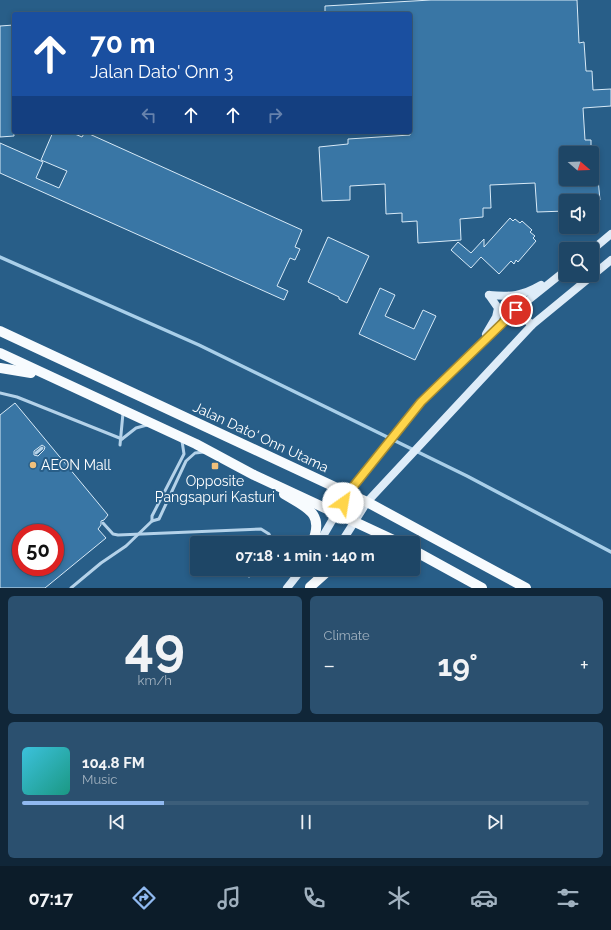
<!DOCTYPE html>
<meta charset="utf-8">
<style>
:root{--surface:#1e4666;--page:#2b506f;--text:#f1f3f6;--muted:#a1b1bf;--line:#3c5e7a;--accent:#90b9f0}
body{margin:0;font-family:Raleway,sans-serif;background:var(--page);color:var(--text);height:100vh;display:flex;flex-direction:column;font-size:15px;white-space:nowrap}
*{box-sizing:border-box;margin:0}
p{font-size:13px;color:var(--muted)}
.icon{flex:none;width:22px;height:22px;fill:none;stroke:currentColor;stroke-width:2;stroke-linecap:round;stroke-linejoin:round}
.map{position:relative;height:588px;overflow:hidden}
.drawer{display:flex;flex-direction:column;gap:8px;padding:8px;background:#102638;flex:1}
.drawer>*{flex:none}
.banner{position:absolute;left:12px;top:12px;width:400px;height:122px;border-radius:4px;box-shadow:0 2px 6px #0003,0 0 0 1px var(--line);background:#1a4fa0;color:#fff;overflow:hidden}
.needle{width:26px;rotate:109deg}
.controls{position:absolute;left:559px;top:146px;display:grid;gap:8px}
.controls a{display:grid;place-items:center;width:40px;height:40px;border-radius:4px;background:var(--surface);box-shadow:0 2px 6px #0003,0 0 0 1px var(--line);font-size:20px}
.speed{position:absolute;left:12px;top:524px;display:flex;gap:8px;font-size:20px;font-weight:700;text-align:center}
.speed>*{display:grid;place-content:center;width:52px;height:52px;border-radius:50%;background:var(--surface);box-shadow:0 2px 6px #0003,0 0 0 1px var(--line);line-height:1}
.speed .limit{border:6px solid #d22;background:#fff;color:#111}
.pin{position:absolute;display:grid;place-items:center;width:34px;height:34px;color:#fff;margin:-17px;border:2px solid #fff;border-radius:50%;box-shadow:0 1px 4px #0007}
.me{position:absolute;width:44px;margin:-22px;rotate:32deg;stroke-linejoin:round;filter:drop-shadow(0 0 3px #0008)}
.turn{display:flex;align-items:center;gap:14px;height:84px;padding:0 12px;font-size:18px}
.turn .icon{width:52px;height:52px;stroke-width:2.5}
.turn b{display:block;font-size:28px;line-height:34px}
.lanes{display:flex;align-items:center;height:38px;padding:0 12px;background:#0003;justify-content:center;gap:20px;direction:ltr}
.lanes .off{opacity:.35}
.big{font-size:30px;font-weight:700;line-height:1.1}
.drawer .card{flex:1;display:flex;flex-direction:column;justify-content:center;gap:6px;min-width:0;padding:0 14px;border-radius:6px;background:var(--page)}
.drawer .dial{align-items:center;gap:0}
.dial b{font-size:52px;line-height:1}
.song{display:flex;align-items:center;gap:12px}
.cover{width:48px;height:48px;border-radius:6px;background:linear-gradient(135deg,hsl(190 70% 55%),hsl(170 70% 35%))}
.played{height:4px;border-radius:2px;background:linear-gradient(90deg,var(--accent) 25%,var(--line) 25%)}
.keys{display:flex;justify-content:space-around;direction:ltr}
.heat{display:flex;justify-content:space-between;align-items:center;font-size:22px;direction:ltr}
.drawer .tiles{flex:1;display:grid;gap:8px;grid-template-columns:1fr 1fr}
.card:last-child{grid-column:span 2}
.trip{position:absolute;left:190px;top:536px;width:230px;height:40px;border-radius:4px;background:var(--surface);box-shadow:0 2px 6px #0003,0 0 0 1px var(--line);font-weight:700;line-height:40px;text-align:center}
.menu{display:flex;height:64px;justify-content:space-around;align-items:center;background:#0c1c29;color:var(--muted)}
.menu .icon{width:28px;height:28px}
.menu .on{color:var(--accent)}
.menu b{font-size:18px;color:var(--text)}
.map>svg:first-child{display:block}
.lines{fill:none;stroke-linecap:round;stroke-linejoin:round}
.stream{stroke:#a9cfe9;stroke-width:3.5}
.building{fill:#3976a5;stroke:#d8eaf7;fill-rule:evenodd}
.lane{stroke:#b4d2e9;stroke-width:3}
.secondary{stroke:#deecf8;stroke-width:8}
.primary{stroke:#f7fbfe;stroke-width:10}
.lane-bridge{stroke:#b4d2e9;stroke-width:3}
.route-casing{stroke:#a68a30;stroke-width:10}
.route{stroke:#ffd54a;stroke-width:7}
.poi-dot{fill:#f0c07b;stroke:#285e88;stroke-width:1.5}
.labels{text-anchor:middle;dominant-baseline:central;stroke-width:4;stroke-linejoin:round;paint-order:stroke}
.street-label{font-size:14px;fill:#fff;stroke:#285e88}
.poi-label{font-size:14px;fill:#fff;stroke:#285e88;text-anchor:start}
</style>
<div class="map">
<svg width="611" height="588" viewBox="0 0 611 588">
<rect width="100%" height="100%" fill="#285e88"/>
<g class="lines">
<!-- stream -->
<polyline class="stream" points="0,257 199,345 467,476 611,552"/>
</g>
<!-- building -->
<g class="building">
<polygon points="431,0 577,0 579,43 584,42 586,71 592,71 593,90 611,89 611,106 583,108 585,140 591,140 591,152 566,153 566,179 598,179 600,200 566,201 566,211 537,212 535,183 490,185 491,208 483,208 483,217 460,219 461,240 418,243 417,221 402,222 402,213 386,214 385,184 350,186 350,200 322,201 319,147 348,144 348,139 410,135 410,14 325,14 325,6"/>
<polygon points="14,25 14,136 0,137 0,26"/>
<polygon points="53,132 70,132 82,137 85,132 302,230 295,247 300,249 295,260 290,258 277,286 288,291 284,300 0,173 0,143 43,162 36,178 59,188 67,171 41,160"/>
<polygon points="510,218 513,221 515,219 520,223 522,221 532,230 530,232 535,236 533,238 536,241 518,262 516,260 514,264 511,261 499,274 481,257 471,268 451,250 458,242 471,253 484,239 484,247"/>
<polygon points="328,237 369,256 347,303 339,299 339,297 308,282"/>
<polygon points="380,288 395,295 385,316 414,329 423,310 436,316 415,360 359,334"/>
<path d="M 15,403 L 108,515 L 104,520 L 101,521 L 101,525 L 98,529 L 106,538 L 45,588 L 0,588 L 0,415 ZM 42,445 L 45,447 L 44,450 L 38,456 L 34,455 L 34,451 ZM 21,533 L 55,533 L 55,567 L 21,567 Z"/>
</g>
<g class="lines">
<!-- lane -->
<g class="lane">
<polyline points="0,393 17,397 122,439"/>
<polyline points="122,439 136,428 147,425"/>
<polyline points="120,445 123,413"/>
<polyline points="36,453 42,448"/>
<polyline points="152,521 152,516 184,454 182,441"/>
<polyline points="249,576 255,569"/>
<polyline points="71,588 101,563 126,546 152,521 159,519 186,461 195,453 204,452"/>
</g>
<!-- secondary -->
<g class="secondary">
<polyline points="592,250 611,234"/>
<path d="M 489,295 C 511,297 522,296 541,285"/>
<polyline points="516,310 532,325"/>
<polyline points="486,334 496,317 498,308 489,295"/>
<polyline points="319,543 348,493 421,402 516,310 566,270"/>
<polyline points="341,543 367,502 532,325 611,260"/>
<polyline points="287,588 302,569"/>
</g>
<!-- primary -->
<g class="primary">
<polyline points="0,331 367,502 526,588"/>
<polyline points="0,353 196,444 254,475 400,543"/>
<polyline points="0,368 31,373"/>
<path d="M 284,494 C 307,508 325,513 312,543"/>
<polyline points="359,543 367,540 390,540"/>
<polyline points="413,550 482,588"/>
<polyline points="300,572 301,569"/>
<polyline points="310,587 330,569"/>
</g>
<!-- lane-bridge -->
<polyline class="lane-bridge" points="103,523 113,534 118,535 261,529 269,534 273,543"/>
</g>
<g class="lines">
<defs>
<polyline id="route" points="343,503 348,493 421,402 516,310"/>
</defs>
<!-- route casing -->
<use href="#route" class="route-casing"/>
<!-- route -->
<use href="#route" class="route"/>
</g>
<!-- markers -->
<g class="poi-dot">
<circle cx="33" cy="465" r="4"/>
<rect x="211" y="462" width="8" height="8" rx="2"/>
</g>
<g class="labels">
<!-- street labels -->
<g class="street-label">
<text transform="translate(261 437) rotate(25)">Jalan Dato' Onn Utama</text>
</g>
<!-- poi labels -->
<g class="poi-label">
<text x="41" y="465">AEON Mall</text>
<text x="215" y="481" text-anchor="middle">Opposite<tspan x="215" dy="16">Pangsapuri Kasturi</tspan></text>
</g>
</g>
</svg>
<div class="controls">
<a><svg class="needle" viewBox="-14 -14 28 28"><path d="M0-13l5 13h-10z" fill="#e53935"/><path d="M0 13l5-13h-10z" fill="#a1b1bf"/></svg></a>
<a><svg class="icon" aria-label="sound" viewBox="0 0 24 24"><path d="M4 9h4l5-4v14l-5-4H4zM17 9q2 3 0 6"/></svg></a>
<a><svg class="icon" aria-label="search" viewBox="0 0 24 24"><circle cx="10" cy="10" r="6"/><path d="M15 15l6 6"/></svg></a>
</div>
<div class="speed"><div class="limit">50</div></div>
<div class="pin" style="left:516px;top:310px;background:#d93025"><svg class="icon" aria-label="arrive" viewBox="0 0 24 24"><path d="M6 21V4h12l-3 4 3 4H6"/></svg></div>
<svg class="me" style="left:343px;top:503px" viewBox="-20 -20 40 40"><circle r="19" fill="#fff"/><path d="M0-13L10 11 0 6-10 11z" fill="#ffd54a"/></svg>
<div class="trip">07:18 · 1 min · 140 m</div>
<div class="banner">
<div class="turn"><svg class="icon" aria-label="ahead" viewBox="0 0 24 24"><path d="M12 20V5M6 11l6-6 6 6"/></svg><div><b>70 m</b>Jalan Dato' Onn 3</div></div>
<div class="lanes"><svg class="icon off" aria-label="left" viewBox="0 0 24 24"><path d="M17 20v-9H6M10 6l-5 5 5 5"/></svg><svg class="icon" aria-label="ahead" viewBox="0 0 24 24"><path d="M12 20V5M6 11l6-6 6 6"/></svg><svg class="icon" aria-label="ahead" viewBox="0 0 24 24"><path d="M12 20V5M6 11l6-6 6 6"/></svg><svg class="icon off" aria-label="right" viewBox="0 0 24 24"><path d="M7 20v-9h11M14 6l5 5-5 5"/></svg></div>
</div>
</div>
<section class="drawer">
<div class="tiles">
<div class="card dial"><b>49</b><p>km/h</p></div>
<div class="card"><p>Climate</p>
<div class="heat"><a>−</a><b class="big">19°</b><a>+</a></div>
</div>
<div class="card">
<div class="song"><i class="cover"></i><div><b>104.8 FM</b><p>Music</p></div></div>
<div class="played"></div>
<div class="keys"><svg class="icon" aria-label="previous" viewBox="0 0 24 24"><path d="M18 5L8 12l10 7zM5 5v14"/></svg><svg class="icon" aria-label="pause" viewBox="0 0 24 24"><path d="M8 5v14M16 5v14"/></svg><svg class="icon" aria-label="next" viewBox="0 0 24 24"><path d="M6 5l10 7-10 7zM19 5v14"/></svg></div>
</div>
</div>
</section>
<nav class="menu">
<b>07:17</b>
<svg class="icon on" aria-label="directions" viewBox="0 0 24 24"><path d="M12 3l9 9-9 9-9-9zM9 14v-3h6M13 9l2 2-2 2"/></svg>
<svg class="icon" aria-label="music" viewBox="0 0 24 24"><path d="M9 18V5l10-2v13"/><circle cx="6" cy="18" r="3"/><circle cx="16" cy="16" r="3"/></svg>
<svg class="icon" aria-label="phone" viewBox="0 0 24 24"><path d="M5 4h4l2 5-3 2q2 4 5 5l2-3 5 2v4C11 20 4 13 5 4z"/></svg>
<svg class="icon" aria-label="climate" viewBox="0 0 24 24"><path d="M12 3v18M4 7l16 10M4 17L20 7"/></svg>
<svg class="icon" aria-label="car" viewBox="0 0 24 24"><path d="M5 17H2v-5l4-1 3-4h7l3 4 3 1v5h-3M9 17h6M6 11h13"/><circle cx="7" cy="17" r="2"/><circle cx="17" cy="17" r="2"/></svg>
<svg class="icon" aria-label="filters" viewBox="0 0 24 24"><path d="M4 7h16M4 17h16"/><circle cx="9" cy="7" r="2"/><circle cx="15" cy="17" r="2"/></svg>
</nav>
